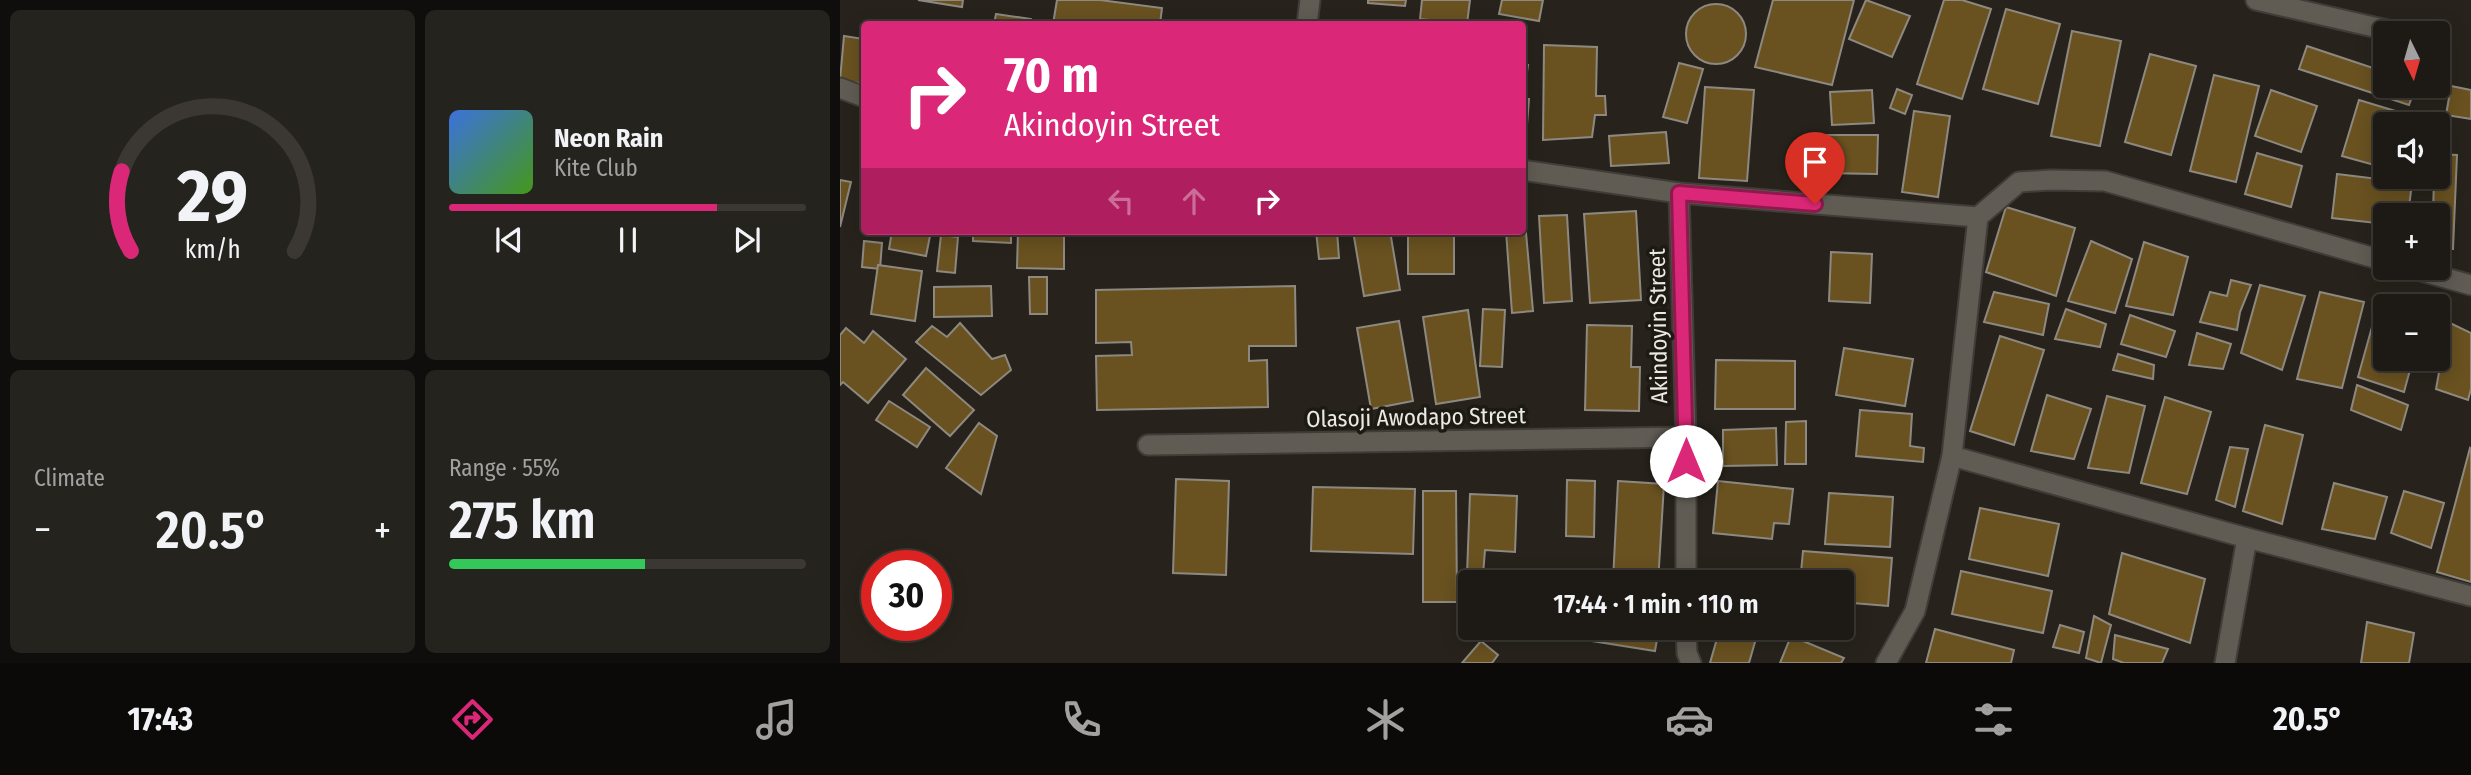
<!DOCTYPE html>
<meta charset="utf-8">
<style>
:root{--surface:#1d1a15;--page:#25231e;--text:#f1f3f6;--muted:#a0a1a0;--line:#3b3834;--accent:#db2777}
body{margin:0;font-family:"Fira Sans Condensed",sans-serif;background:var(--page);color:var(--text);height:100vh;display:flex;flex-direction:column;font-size:26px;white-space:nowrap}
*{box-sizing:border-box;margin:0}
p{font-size:23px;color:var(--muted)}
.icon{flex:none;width:38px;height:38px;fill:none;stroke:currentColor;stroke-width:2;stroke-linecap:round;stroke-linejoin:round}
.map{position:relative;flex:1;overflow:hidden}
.side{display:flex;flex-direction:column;gap:10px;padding:10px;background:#100e0c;width:840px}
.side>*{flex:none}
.hud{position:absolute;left:21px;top:21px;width:665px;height:214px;border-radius:7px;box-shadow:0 4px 18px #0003,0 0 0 2px var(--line);background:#db2777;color:#fff;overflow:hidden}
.needle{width:46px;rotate:175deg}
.fabs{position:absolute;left:1533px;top:21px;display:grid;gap:14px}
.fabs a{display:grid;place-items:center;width:77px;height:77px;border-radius:7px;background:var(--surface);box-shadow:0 4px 18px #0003,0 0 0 2px var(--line);font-size:35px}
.speed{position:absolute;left:21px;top:550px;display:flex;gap:14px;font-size:35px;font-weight:700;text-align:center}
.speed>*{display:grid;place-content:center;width:91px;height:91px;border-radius:50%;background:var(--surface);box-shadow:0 4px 18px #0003,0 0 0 2px var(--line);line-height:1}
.speed .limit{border:10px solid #d22;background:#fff;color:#111}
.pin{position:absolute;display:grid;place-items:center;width:60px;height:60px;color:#fff;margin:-72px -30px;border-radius:50% 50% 50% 0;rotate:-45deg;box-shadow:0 0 7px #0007}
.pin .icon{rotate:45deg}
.me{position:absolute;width:77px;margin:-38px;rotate:0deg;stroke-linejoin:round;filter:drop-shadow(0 0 5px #0008)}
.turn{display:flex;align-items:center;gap:24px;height:147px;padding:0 28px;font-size:32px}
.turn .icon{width:91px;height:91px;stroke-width:2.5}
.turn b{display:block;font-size:49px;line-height:60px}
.lanes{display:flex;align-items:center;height:66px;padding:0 28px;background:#0003;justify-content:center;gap:35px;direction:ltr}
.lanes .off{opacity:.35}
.big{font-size:52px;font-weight:600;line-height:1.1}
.side .widget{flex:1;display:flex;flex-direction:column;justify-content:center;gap:10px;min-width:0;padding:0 24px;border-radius:10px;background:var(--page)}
.side .dial{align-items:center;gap:0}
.dial svg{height:182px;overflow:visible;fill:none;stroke:var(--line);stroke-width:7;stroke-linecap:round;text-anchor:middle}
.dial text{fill:var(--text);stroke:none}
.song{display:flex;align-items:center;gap:21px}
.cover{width:84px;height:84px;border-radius:10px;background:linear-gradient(135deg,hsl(220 70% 55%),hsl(100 70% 35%))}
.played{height:7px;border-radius:4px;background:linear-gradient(90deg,var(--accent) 75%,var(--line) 75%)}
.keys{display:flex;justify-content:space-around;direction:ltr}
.heat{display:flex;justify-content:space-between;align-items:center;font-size:38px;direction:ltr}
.charge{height:10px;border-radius:5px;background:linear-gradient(90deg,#34c759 55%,var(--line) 0)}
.side .tiles{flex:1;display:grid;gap:10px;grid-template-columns:repeat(2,1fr)}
.trip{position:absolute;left:618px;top:570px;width:396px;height:70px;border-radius:7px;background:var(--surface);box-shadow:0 4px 18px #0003,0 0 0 2px var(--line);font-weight:600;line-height:70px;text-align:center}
.tabs{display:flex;height:112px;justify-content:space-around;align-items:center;background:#0c0a08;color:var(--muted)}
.tabs .icon{width:49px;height:49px}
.tabs .current{color:var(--accent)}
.tabs b{font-size:32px;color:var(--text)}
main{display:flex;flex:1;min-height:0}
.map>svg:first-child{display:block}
.building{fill:#695120;stroke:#8d8980;stroke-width:2}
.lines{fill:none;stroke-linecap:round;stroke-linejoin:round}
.street-casing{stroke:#403d38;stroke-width:23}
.street{stroke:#605c54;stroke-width:19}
.route-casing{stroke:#8e194d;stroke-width:18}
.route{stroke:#db2777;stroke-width:12}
.labels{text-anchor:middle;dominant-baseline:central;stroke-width:7;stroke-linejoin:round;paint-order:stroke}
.street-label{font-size:23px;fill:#ebe9e4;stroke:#1d1a13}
</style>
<main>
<section class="side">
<div class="tiles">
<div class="widget dial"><svg viewBox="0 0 100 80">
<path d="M14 69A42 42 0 1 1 86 69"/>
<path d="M14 69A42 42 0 0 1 10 34" stroke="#db2777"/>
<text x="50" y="56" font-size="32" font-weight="700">29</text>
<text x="50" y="72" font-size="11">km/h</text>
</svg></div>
<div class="widget">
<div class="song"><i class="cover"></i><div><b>Neon Rain</b><p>Kite Club</p></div></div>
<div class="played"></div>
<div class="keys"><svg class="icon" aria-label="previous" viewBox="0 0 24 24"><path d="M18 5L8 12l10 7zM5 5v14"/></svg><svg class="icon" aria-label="pause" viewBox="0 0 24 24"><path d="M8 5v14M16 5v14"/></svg><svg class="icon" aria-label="next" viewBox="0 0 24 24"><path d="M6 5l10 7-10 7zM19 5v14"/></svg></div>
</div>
<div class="widget"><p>Climate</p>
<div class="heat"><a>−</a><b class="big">20.5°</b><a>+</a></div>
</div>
<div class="widget"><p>Range · 55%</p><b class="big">275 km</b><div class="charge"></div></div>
</div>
</section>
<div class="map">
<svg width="1631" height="663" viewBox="0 0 1631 663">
<rect width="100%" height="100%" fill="#27231c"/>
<!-- building -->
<g class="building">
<polygon points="78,0 123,0 122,7"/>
<polygon points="217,0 260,0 322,8 320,24 213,24"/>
<polygon points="528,0 566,0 565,6 528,3"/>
<polygon points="582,0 630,0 627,24 580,19"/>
<polygon points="662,0 703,0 699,21 659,14"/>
<polygon points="933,0 1014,0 992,85 915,67"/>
<polygon points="1026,0 1070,16 1052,57 1009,39"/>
<polygon points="1104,0 1122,0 1151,9 1122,99 1077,84"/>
<circle cx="876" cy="34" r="30"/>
<polygon points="1166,9 1220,24 1198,104 1143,89"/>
<polygon points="156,14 191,19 190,24 154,24"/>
<polygon points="1232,31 1281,41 1260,146 1211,136"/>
<polygon points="4,36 24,39 24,84 0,80"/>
<polygon points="704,45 757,47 756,96 765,96 766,115 755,115 752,137 703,140"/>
<polygon points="1467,46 1545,72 1545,86 1576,86 1569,105 1459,69"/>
<polygon points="1310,54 1356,66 1331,155 1285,142"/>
<polygon points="839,63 863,69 847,123 823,117"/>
<polygon points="682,65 688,65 685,86 682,86"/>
<polygon points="1374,75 1419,86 1396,182 1350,171"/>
<polygon points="1611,86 1631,90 1631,119 1606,115"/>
<polygon points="865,87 914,90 907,181 859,178"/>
<polygon points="1057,89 1072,95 1065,114 1050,108"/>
<polygon points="1032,90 1034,123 992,125 990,92"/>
<polygon points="1431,90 1477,106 1461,152 1415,136"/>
<polygon points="682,99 689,99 685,150 682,150"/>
<polygon points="1519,100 1562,113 1559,124 1545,124 1545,168 1502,156"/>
<polygon points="1074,111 1110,116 1098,197 1062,192"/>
<polygon points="826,132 829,163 771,166 769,136"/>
<polygon points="981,135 1038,135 1037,174 981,173"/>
<polygon points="1417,153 1462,166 1451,207 1405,194"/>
<polygon points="1598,154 1617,155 1613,249 1598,248 1598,215 1593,215 1594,177 1598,177"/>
<polygon points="1497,174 1572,183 1568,215 1545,215 1545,224 1492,218"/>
<polygon points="0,180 11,182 0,227"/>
<polygon points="682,188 693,311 672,313 666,231 682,231"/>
<polygon points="1166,207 1235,228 1216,296 1146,272"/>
<polygon points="796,211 801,300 750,303 744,214"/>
<polygon points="727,215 732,301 704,303 699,216"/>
<polygon points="52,231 91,231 86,256 49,249"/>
<polygon points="133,231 171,231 171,243 133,241"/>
<polygon points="178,231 224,231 224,269 177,268"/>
<polygon points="245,231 268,231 269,235 246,236"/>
<polygon points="476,231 497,231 499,258 479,259"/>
<polygon points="513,231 550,231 560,290 524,296"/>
<rect x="568" y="231" width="46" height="43"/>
<polygon points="101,235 118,237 115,273 97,271"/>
<polygon points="24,241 42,243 40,269 22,267"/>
<polygon points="1251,241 1292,259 1275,313 1228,301"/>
<polygon points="1304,242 1348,257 1333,315 1286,306"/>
<polygon points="991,252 1032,254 1030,303 989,301"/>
<polygon points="38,265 82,271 75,321 31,314"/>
<polygon points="189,277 207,277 207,314 190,314"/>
<polygon points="1391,280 1411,285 1400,312 1397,330 1360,322 1370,292 1387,296"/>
<polygon points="1420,285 1465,296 1442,370 1401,353"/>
<polygon points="151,286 152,316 94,317 94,287"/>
<polygon points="455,286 456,346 409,346 409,361 427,360 428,407 257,410 256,356 292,355 291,342 256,343 256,290"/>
<polygon points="1154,292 1209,304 1203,335 1144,322"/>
<polygon points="1480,292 1524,302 1502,388 1457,379"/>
<polygon points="643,309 665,310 662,367 640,366"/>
<polygon points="1226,309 1266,324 1260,347 1215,339"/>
<polygon points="1537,309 1545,310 1545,359 1573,359 1564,392 1518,377"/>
<polygon points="628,310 640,397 596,404 583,317"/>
<polygon points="1290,315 1335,331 1326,357 1281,344"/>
<polygon points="559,321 573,401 531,409 517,328"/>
<polygon points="1608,322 1631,333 1631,389 1628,400 1596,389"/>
<polygon points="120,323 152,359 165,355 171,370 141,395 76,342 92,326 107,337"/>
<polygon points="747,325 792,326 791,367 800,367 799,411 745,410"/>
<polygon points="6,328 24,343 33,331 66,359 28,403 3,382 0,385 0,335"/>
<polygon points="1357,333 1391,344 1383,369 1349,365"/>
<polygon points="1160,336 1204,350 1174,445 1130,431"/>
<polygon points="1004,348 1073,359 1065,406 996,395"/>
<polygon points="1278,354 1314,365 1313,379 1273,370"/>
<polygon points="876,360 955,361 955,409 875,409"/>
<polygon points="86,368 134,410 110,436 63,395"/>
<polygon points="1517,385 1568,405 1561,430 1511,410"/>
<polygon points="1207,395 1251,409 1234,459 1191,451"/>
<polygon points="1267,396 1305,406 1289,473 1248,468"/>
<polygon points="1325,397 1371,412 1347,494 1301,483"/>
<polygon points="49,401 90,427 77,447 36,420"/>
<polygon points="1020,410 1072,414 1070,446 1084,448 1083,462 1016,456"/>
<polygon points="966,421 966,464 945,464 946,422"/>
<polygon points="139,423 157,436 141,494 106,468"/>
<polygon points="1425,425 1463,435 1442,524 1403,511"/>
<polygon points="936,428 937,465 883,466 883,430"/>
<polygon points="1390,447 1408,449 1395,507 1376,500"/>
<polygon points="1630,448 1631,449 1631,582 1597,572"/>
<polygon points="336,479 389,481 386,575 333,573"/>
<polygon points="727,480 755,481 754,537 726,536"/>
<polygon points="778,481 824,484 818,583 773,581"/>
<polygon points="878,481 953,489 949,524 934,523 932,539 873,533"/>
<polygon points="1494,483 1547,497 1535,539 1482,529"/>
<polygon points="473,487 575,489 573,554 471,551"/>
<polygon points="583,491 616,491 617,602 583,602"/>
<polygon points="1564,491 1604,503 1591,548 1551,533"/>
<polygon points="989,493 1053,497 1050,547 985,544"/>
<polygon points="630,494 677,496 675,552 645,550 643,575 627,574"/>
<polygon points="1140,508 1219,524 1208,576 1129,559"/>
<polygon points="963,551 1052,558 1048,606 1001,602 1001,583 960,583"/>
<polygon points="1282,553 1365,579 1350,643 1269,614"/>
<polygon points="1121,571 1212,591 1203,633 1112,614"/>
<polygon points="896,572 934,583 893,583"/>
<polygon points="1254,616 1271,625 1261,663 1246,658"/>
<polygon points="1527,622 1574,633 1569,663 1521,663"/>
<polygon points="1220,625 1244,632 1239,653 1213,647"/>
<polygon points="721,628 819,628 815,651 720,636"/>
<polygon points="880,628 919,628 909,663 870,663"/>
<polygon points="1095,629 1174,650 1171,663 1086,663"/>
<polygon points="1275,635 1328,649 1322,663 1284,663 1273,659"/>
<polygon points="951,636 1004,658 1001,663 940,663"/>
<polygon points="641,641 658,655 652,663 622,663"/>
</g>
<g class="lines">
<defs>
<g id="street">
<polyline points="1416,0 1560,33"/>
<polyline points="467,24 470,0"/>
<polyline points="0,88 24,97"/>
<polyline points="682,170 839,193 1138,217"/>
<polyline points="839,193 846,437 846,583"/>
<polyline points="1570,268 1631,285"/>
<polyline points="308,445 846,437"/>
<polyline points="1112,456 1407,538 1631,596"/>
<polyline points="846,628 847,653 851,663"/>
<polyline points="1046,663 1075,611 1112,456 1138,217 1179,182 1210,180 1265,181 1545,261"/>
<polyline points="1385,663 1407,538"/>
</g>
</defs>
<!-- street casing -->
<use href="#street" class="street-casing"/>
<!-- street -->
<use href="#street" class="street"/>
</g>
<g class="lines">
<defs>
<polyline id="route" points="846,461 839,193 975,204"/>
</defs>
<!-- route casing -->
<use href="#route" class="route-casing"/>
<!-- route -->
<use href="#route" class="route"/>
</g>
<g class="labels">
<!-- street labels -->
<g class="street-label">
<text transform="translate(818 326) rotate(-91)">Akindoyin Street</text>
<text transform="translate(576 417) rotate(-1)">Olasoji Awodapo Street</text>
</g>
</g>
</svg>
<div class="fabs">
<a><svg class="needle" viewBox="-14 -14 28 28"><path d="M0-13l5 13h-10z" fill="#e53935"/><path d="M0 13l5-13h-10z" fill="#a0a1a0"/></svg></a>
<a><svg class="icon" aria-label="sound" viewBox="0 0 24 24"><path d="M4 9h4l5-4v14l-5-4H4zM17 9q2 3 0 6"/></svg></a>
<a>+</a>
<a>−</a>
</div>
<div class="speed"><div class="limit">30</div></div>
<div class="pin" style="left:975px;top:204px;background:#d93025"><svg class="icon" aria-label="arrive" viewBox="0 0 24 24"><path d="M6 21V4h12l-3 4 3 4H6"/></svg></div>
<svg class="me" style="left:846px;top:461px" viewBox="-20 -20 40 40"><circle r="19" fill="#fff"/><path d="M0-13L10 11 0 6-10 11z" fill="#db2777"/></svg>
<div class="trip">17:44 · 1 min · 110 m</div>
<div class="hud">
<div class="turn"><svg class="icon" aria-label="right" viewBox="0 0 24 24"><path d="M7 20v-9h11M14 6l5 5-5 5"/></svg><div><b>70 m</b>Akindoyin Street</div></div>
<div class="lanes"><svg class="icon off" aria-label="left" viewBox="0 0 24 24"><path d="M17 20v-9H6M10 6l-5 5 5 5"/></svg><svg class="icon off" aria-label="ahead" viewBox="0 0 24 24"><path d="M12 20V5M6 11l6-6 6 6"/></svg><svg class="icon" aria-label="right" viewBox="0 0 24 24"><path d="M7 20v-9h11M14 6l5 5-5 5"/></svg></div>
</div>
</div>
</main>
<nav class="tabs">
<b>17:43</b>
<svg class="icon current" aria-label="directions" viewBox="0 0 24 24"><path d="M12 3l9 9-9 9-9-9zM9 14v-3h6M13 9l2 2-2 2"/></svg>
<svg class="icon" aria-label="music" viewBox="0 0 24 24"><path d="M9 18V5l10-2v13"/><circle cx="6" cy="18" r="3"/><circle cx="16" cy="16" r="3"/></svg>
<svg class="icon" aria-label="phone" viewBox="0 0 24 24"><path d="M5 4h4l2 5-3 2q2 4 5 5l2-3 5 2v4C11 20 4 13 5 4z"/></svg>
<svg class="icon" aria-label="climate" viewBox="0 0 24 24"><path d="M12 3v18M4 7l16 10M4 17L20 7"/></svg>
<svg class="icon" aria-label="car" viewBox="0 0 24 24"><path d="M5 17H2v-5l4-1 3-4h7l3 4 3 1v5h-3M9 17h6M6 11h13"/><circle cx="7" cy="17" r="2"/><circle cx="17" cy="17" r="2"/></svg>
<svg class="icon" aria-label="filters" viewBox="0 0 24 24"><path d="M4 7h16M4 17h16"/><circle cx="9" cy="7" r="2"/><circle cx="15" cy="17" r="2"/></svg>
<b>20.5°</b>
</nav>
